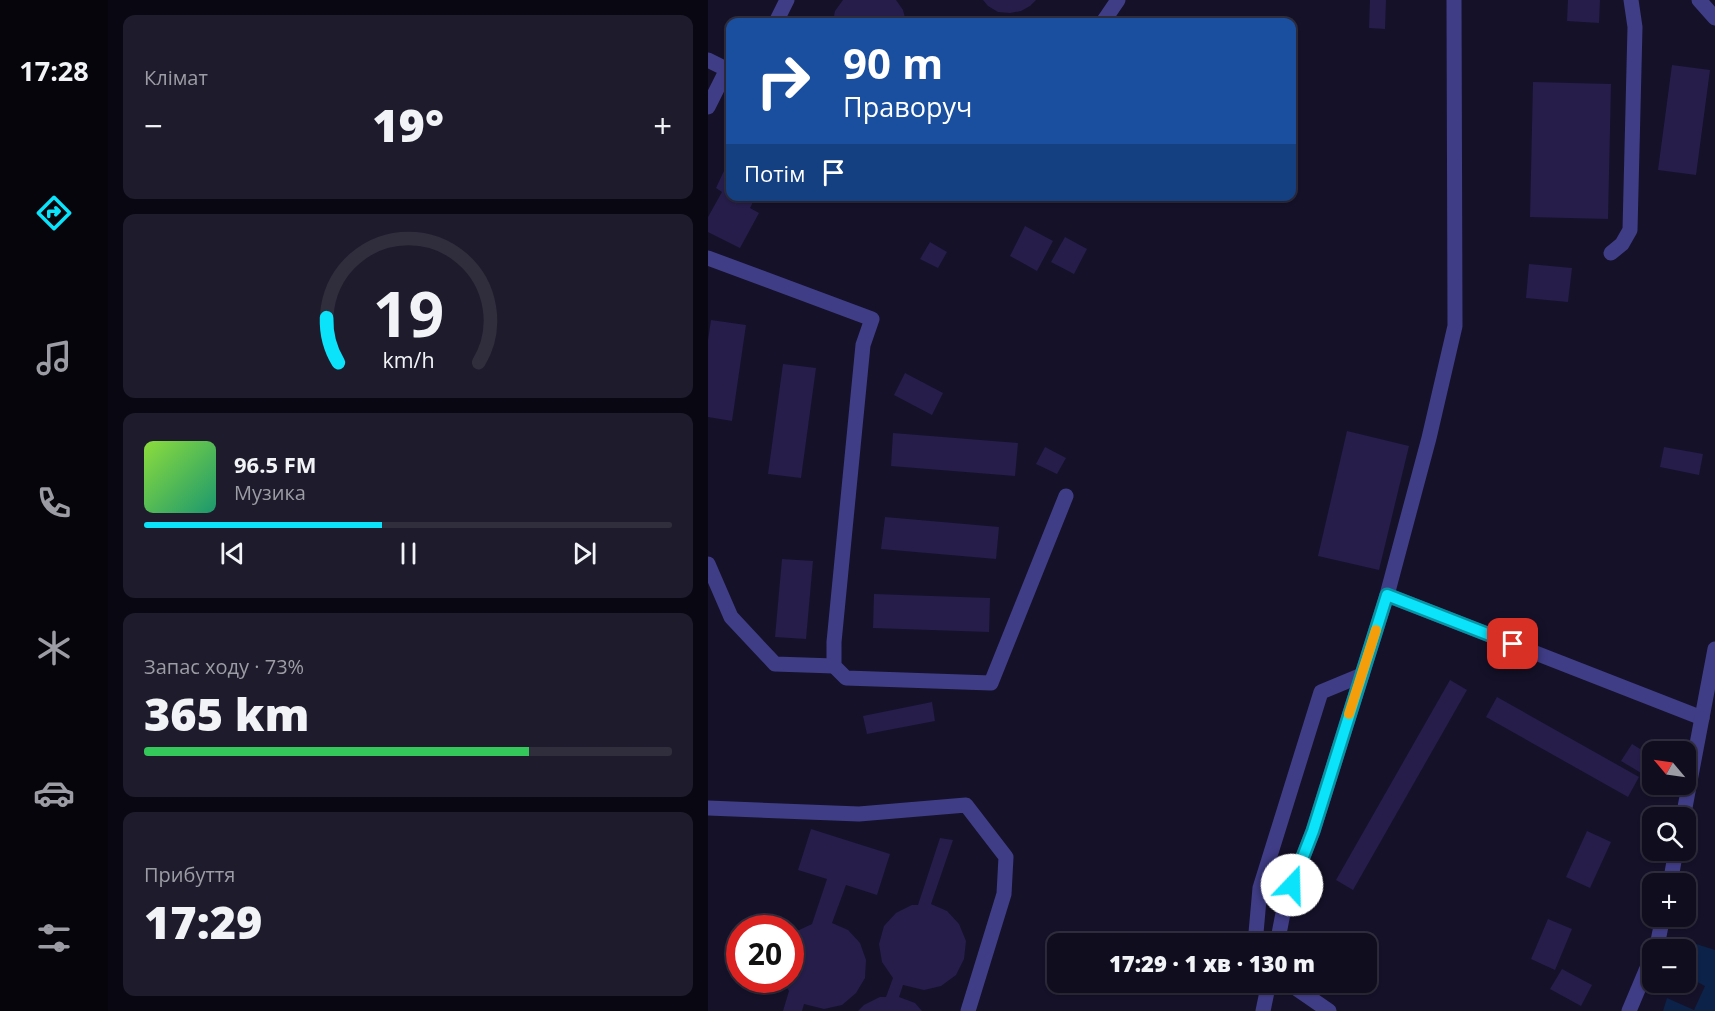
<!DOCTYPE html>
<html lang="uk">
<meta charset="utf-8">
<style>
:root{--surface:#100d1f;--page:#1e1b2c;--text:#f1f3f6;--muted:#9c9ca4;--line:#302d3d;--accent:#0ae3fa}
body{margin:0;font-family:"Open Sans",sans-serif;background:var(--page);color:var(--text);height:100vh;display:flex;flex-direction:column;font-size:22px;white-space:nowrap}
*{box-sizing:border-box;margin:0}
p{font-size:20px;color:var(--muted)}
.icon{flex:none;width:33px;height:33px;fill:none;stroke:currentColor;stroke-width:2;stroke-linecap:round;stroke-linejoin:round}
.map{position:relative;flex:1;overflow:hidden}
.drawer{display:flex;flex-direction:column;gap:15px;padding:15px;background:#090711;width:600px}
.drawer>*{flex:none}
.hud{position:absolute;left:18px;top:18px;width:570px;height:183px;border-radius:12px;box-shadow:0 2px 4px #0004,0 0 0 2px var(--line);background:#1a4fa0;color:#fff;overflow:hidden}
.needle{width:39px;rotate:299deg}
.fabs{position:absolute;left:934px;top:741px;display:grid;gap:12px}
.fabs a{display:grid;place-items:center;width:54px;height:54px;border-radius:12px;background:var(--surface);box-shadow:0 2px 4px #0004,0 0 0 2px var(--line);font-size:30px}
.speed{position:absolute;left:18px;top:915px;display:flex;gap:12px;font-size:30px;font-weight:700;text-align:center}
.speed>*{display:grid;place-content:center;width:78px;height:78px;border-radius:50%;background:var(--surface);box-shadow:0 2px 4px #0004,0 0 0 2px var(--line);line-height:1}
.speed .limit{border:9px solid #d22;background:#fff;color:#111}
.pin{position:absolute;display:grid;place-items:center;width:51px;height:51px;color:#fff;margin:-26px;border-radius:12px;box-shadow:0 3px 9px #0006}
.me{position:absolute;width:66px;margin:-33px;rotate:21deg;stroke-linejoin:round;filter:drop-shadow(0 0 4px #0008)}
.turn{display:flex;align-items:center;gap:21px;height:126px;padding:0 18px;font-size:27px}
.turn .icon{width:78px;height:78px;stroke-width:2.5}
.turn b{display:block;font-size:42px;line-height:51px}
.then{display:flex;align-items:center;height:57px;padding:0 18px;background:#0003;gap:12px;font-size:22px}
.big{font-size:45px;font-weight:800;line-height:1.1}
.drawer .widget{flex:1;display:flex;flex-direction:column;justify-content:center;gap:9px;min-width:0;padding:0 21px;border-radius:12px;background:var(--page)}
.drawer .dial{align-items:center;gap:0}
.dial svg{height:156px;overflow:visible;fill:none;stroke:var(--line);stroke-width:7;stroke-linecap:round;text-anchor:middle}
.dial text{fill:var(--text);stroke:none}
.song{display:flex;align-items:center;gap:18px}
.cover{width:72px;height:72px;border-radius:9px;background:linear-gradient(135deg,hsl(90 70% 55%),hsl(160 70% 35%))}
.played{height:6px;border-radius:3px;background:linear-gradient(90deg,var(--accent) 45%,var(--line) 45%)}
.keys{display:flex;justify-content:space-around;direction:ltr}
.heat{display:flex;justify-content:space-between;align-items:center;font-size:33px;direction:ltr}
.charge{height:9px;border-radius:4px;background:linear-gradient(90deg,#34c759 73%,var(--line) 0)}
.trip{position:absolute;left:339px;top:933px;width:330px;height:60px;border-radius:12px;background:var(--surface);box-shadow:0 2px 4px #0004,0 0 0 2px var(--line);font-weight:800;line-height:60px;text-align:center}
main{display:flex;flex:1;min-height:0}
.tabs{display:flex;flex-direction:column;width:108px;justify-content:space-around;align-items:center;background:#06050c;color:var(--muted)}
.tabs .icon{width:42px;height:42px}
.tabs .active{color:var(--accent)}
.tabs b{font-size:27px;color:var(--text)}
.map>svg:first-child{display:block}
.water{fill:#0c2248}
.building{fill:#261d4a}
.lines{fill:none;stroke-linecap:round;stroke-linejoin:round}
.minor{stroke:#403d87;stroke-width:15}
.route-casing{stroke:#0694a2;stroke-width:15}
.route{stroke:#0ae3fa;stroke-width:10}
.slow{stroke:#f59e0b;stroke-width:10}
</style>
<main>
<nav class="tabs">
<b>17:28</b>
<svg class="icon active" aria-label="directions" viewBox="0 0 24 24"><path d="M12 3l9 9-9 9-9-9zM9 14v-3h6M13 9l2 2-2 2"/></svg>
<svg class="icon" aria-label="music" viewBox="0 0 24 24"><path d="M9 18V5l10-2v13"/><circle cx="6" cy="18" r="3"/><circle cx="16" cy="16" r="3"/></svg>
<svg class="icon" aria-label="phone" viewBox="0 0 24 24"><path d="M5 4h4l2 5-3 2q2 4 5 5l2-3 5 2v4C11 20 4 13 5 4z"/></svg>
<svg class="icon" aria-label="climate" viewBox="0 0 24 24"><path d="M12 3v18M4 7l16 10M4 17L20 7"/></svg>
<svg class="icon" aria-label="car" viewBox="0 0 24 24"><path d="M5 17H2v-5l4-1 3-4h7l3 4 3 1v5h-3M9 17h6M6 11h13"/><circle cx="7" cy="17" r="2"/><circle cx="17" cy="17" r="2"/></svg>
<svg class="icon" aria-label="filters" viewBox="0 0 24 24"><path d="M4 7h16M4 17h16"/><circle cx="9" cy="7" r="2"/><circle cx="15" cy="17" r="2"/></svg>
</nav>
<section class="drawer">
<div class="widget"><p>Клімат</p>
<div class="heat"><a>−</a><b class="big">19°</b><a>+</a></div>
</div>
<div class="widget dial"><svg viewBox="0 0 100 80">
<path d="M14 69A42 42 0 1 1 86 69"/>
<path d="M14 69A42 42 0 0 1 8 46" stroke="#0ae3fa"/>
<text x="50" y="56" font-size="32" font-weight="700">19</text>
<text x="50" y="72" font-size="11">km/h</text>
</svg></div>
<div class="widget">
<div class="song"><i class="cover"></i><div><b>96.5 FM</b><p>Музика</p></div></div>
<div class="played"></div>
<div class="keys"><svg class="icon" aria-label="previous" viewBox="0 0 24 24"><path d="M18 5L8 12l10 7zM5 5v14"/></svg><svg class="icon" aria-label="pause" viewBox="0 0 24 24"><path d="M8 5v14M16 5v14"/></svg><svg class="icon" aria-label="next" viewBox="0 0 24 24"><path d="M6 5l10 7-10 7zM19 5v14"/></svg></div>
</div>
<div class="widget"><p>Запас ходу · 73%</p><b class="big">365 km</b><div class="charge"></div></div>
<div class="widget"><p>Прибуття</p><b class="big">17:29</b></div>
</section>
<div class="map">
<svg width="1007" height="1011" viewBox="0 0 1007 1011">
<rect width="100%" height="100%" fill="#151129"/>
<!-- water -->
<polygon class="water" points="982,942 1007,950 1007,1011 955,1011 959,998 986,1010 997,986 978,976 978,950"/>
<!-- building -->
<g class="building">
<polygon points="135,0 188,0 195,10 198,22 125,22 127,11"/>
<polygon points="275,0 328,0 322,6 313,11 302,13 290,12 280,6"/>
<polygon points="662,0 678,0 677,29 661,28"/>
<polygon points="860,0 892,0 891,23 859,21"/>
<polygon points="964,65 1002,70 988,175 950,170"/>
<polygon points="825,82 903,84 900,219 822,217"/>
<polygon points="22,158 22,196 48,196 42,208 51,213 32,248 0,232 0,217 14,192 8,188"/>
<polygon points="317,226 345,241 329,271 302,256"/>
<polygon points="357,237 379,249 366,274 343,262"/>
<polygon points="222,242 239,252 230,268 212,259"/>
<polygon points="821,264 864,268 860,302 818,298"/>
<polygon points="3,320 38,325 24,421 0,417 0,340"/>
<polygon points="75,364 108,368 93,478 60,474"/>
<polygon points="197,373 235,393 224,415 186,395"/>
<polygon points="639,431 701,446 671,570 610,556"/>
<polygon points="185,433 310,443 307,476 183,466"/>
<polygon points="337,447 358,458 349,474 328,464"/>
<polygon points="956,447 995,454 991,475 952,467"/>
<polygon points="177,517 291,527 288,559 173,549"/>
<polygon points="74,559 105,561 98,639 67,637"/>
<polygon points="166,594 282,598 281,632 165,628"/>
<polygon points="742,680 759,690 645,890 628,880"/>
<polygon points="789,697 931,777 920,797 778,717"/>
<polygon points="224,702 227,721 159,734 155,716"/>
<polygon points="924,744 945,757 945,780 913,761"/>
<polygon points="103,829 182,854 169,895 138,885 124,923 140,930 152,943 158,960 157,978 148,993 134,1005 116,1009 96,1004 94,1011 75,1011 81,991 74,980 82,980 82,939 89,931 104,924 119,879 90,870"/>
<polygon points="879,831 903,842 882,888 858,877"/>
<polygon points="232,838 245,840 223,904 239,911 251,924 258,941 256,959 248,975 233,986 216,990 195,985 191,997 207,1003 214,1011 150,1011 156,1005 172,997 178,997 185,978 174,962 171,944 176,926 188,913 204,905 210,905"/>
<polygon points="840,919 864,929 847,970 823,959"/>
<polygon points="854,969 884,985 873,1006 842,989"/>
</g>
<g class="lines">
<!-- minor -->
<g class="minor">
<polyline points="991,0 1007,18"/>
<polyline points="68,22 79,0"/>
<polyline points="395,22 410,0"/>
<polyline points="0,60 22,71"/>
<polyline points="0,107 19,69"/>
<polyline points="903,253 914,244 922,230 927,27 923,0"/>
<polyline points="0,258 164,319 155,345 126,642 126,666 138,678 283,683 358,496"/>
<polyline points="0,564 23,617 67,664 126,666"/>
<polyline points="679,595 994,718"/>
<polyline points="0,808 151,814 258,805 298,857 296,894 260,1011"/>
<polyline points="975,818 1007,649"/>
<polyline points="962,884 968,850"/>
<polyline points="547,944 552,888 613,692 654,675"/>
<polyline points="569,944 577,903 605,831 679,595 721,438 747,326 746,0"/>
<polyline points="947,950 950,941 955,916"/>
<polyline points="579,982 621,1011"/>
<polyline points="555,1011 561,982"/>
<polyline points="921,1011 945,954"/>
</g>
</g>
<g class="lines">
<defs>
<polyline id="route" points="584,885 605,831 679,595 805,644"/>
</defs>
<!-- route casing -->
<use href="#route" class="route-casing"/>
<!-- route -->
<use href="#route" class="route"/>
<!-- slow -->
<polyline class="slow" points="641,714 668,630"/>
</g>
</svg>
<div class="fabs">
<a><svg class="needle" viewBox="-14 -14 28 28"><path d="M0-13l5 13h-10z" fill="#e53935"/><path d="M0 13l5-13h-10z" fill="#9c9ca4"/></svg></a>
<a><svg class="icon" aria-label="search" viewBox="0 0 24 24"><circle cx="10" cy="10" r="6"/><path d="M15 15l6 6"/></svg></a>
<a>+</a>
<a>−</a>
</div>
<div class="speed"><div class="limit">20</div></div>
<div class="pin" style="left:805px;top:644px;background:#d93025"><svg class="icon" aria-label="arrive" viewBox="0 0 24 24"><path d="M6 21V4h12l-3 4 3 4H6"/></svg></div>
<svg class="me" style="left:584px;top:885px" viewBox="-20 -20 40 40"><circle r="19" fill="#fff"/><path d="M0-13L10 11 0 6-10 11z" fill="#0ae3fa"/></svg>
<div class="trip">17:29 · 1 хв · 130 m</div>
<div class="hud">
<div class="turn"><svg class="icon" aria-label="right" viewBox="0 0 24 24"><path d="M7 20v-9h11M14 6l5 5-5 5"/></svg><div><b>90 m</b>Праворуч</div></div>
<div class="then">Потім<svg class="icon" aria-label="arrive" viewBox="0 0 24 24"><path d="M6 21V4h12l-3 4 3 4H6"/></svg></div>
</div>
</div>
</main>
